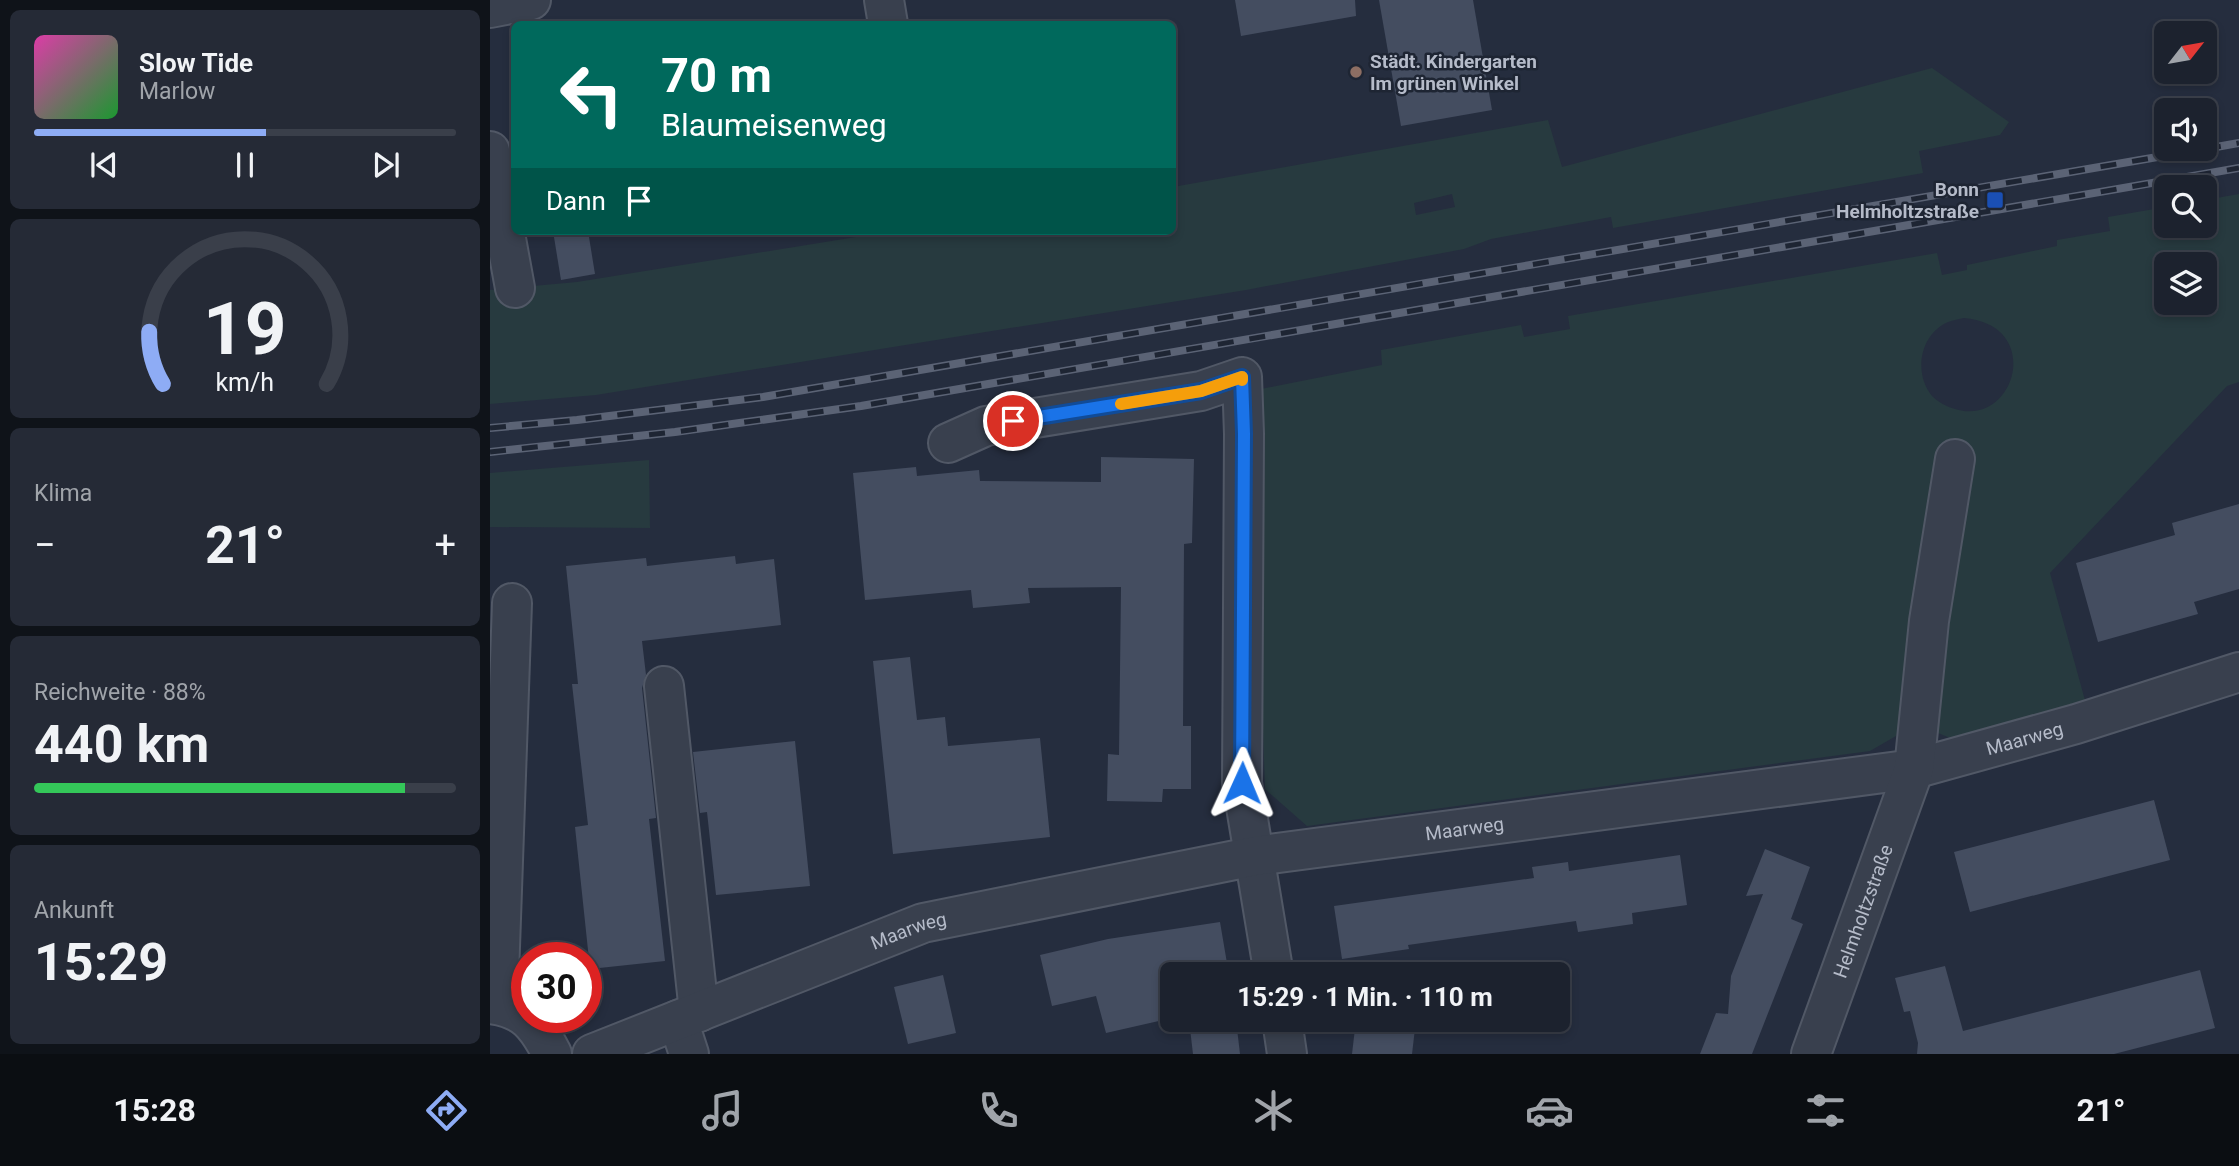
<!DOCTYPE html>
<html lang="de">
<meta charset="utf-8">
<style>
:root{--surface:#1c222e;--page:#252a36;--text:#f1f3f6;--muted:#a0a4aa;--line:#3a3f4a;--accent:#8eacf5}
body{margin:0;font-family:Roboto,sans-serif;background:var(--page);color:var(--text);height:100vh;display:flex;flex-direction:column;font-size:26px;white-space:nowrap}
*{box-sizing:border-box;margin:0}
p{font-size:23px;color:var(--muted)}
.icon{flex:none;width:38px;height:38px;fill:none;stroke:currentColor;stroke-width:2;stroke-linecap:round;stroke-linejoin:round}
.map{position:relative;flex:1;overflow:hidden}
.sheet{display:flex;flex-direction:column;gap:10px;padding:10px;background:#0f1319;width:490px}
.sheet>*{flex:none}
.guide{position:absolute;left:21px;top:21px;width:665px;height:214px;border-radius:10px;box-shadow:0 4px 10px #0003,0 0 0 2px var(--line);background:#00695c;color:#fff;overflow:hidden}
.needle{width:46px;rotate:59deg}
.tools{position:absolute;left:1664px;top:21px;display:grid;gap:14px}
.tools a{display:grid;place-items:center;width:63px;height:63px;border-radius:10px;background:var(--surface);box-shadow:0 4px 10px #0003,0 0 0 2px var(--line);font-size:35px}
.speed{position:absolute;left:21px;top:942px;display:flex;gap:14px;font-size:35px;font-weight:700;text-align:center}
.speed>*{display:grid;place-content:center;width:91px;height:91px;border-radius:50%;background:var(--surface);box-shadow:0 4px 10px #0003,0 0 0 2px var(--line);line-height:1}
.speed .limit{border:10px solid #d22;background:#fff;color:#111}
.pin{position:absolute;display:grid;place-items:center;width:60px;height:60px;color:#fff;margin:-30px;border:4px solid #fff;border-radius:50%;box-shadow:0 2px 7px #0007}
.me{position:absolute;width:77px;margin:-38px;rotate:1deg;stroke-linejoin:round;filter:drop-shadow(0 0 5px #0008)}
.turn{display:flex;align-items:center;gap:24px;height:147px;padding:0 35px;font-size:32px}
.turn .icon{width:91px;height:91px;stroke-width:2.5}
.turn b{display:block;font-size:49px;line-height:60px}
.then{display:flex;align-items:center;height:66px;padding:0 35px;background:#0003;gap:14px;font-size:26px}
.big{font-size:52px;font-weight:700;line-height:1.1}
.sheet .tile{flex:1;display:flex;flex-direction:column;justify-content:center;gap:10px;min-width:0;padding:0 24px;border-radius:10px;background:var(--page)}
.sheet .dial{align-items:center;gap:0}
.dial svg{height:182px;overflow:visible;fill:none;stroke:var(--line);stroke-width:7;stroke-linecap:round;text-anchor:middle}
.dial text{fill:var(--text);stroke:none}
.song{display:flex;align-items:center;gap:21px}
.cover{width:84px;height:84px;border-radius:10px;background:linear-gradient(135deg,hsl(320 70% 55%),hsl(130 70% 35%))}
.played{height:7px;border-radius:4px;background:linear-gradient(90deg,var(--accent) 55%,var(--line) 55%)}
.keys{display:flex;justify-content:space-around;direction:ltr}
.heat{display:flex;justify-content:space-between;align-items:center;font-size:38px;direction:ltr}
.charge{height:10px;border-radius:5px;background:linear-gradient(90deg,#34c759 88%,var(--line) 0)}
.trip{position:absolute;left:670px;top:962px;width:410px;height:70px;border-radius:10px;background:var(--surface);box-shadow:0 4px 10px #0003,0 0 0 2px var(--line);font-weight:700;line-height:70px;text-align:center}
.tabs{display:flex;height:112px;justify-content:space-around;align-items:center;background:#0b0e12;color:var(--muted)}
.tabs .icon{width:49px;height:49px}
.tabs .selected{color:var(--accent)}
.tabs b{font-size:32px;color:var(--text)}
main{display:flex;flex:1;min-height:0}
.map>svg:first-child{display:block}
.green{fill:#273a3f;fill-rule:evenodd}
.building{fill:#444d60}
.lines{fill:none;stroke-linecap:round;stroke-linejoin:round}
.minor-casing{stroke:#515866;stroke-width:42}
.minor{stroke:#39404e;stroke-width:38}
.rail-casing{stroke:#5b6375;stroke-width:8}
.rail{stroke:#1e2533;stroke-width:5;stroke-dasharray:16;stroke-linecap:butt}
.route-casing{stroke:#114b97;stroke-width:18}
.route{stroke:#1a73e8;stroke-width:12}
.slow{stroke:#f59e0b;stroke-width:12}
.education-dot{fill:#8d6e63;stroke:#1e2533;stroke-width:2.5}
.transit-dot{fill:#1a4fb4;stroke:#1e2533;stroke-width:2.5}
.labels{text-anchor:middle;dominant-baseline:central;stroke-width:5;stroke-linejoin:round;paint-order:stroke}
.poi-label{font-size:19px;font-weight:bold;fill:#b5bbc9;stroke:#1e2533;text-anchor:start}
.street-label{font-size:19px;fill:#b5bbc9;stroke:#1e2533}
</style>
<main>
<section class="sheet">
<div class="tile">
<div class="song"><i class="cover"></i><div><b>Slow Tide</b><p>Marlow</p></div></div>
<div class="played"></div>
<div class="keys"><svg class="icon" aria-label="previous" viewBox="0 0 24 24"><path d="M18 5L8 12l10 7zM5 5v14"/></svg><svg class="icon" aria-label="pause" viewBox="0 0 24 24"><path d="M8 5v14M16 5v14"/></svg><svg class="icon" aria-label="next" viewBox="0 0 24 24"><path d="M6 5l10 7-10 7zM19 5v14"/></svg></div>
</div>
<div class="tile dial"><svg viewBox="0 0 100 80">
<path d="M14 69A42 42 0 1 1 86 69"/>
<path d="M14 69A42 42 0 0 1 8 46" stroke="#8eacf5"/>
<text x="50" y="56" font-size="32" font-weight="700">19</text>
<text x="50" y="72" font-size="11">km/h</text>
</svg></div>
<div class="tile"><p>Klima</p>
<div class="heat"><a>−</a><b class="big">21°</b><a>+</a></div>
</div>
<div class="tile"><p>Reichweite · 88%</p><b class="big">440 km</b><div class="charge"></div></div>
<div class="tile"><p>Ankunft</p><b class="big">15:29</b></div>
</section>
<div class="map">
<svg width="1749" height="1054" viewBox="0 0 1749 1054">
<rect width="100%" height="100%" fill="#252d3e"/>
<!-- green -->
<g class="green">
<path d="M 1442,68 L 1519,122 L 1510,135 L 1429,151 L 1433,173 L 1123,228 L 1121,217 L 1001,239 L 974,249 L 756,290 L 106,395 L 0,404 L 0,290 L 87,282 L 403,231 L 682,231 L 683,187 L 1058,120 L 1072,167 ZM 962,194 L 965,207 L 926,215 L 924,203 Z"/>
<path d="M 1749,194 L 1749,382 L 1737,386 L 1560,573 L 1596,704 L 1465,740 L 1448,733 L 1441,721 L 1415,716 L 1406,736 L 1380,751 L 817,826 L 775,789 L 769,606 L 771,389 L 892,365 L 891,350 L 1031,325 L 1034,337 L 1080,329 L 1078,316 L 1447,253 L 1452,275 L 1477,270 L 1477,265 L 1567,246 L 1567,240 L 1620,231 L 1618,217 L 1676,207 L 1676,226 L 1715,226 L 1715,200 ZM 1676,264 L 1715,264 L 1715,303 L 1676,303 ZM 1474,318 C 1555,325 1525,428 1465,409 C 1457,407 1448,402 1442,396 C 1423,373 1430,334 1458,322 C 1463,320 1469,319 1474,318 Z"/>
<polygon points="159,460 160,528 0,527 0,473"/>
</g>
<!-- building -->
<g class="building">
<polygon points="745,0 865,0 866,16 751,36"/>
<polygon points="889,0 983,0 1002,110 911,126"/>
<polygon points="63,231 98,231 105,274 71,280"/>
<polygon points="611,457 704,459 702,543 694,544 693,726 701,726 701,789 673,789 672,802 617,801 618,754 629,755 631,587 538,588 540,603 483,608 481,590 375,600 363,473 426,467 427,476 489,470 490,481 611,482"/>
<polygon points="1749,504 1749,589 1704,602 1708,614 1608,642 1586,563 1685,535 1682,523"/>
<polygon points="245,556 246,564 284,559 291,625 152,641 156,675 152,688 166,818 159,819 175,961 100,969 85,827 98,825 82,684 88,684 76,566 156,558 157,566"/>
<polygon points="420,657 427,720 455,717 458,746 550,738 560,837 403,854 383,661"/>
<polygon points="305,741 320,886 226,895 217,812 210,813 203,752"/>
<polygon points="1664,800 1680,860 1480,912 1464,852"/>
<polygon points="1275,849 1320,867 1301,919 1313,924 1262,1054 1210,1054 1226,1013 1238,1014 1241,976 1273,894 1256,896"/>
<polygon points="1190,855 1197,905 1142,913 1143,924 1088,932 1086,921 918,945 919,949 852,959 844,906 1044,878 1042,867 1078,862 1079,871"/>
<polygon points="730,922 739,975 682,975 682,1018 616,1033 606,996 562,1006 550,955 618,939"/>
<polygon points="1455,966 1473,1031 1710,970 1725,1028 1624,1054 1427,1054 1428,1043 1420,1011 1414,1012 1405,978"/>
<polygon points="453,975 466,1033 418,1044 404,987"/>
<polygon points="699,1020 746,1020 750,1054 703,1054"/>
<polygon points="866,1020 926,1020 922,1054 862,1054"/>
</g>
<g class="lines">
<defs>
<g id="minor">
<polyline points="394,0 398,24"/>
<polyline points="0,8 41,0"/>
<polyline points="0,151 25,288"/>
<polyline points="458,443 496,426 711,391 752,377 754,434 752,783 784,975"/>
<polyline points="174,686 209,1012"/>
<path d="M 0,1004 C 35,1008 47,1025 62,1054"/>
<polyline points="8,1004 22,603"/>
<polyline points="188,1020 199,1054"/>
<polyline points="792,1020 797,1054"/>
<path id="s1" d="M 102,1054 L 433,923 L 765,856 L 1424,769 L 1586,724 L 1749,672"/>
<path id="s2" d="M 1321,1054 L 1424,769 L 1439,621 L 1465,459"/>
</g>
</defs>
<!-- minor casing -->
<use href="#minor" class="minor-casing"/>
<!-- minor -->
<use href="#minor" class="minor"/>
<defs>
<g id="rail">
<polyline points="1715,149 1749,143"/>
<polyline points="0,428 87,420 273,397 1714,149"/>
<polyline points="0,452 185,432 371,406 1749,168"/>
</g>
</defs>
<!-- rail casing -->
<use href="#rail" class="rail-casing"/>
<!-- rail -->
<use href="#rail" class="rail"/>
</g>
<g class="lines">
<defs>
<polyline id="route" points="523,421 711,391 752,377 754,434 752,783"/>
</defs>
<!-- route casing -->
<use href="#route" class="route-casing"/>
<!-- route -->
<use href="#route" class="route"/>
<!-- slow -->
<polyline class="slow" points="631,404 711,391 752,377 752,380"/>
</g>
<!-- markers -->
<circle class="education-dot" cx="866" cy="72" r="7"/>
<rect class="transit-dot" x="1496" y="191" width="18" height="18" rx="3.5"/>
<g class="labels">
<!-- poi labels -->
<g class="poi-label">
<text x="880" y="61">Städt. Kindergarten<tspan x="880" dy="22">Im grünen Winkel</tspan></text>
<text x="1489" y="189" text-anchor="end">Bonn<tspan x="1489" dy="22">Helmholtzstraße</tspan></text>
</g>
<!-- street labels -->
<g class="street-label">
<text stroke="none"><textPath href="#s1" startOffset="1474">Maarweg</textPath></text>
<text stroke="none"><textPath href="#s1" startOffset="906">Maarweg</textPath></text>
<text stroke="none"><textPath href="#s2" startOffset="152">Helmholtzstraße</textPath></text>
<text stroke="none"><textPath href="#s1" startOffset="340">Maarweg</textPath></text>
</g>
</g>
</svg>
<div class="tools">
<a><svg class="needle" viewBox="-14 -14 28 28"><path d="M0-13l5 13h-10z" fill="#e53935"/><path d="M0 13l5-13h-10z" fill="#a0a4aa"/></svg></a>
<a><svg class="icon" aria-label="sound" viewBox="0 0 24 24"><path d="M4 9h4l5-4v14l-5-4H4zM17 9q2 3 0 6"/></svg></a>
<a><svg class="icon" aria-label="search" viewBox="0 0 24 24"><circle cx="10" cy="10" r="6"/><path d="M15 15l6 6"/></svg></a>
<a><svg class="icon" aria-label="layers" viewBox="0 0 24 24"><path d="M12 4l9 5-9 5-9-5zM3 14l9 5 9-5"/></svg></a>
</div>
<div class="speed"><div class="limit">30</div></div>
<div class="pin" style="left:523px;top:421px;background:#d93025"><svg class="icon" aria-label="arrive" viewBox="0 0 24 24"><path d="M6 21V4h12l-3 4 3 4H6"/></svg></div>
<svg class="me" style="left:752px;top:783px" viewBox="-20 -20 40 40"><path d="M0-17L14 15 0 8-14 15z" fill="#1a73e8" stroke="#fff" stroke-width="4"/></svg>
<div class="trip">15:29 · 1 Min. · 110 m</div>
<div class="guide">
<div class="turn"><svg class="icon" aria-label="left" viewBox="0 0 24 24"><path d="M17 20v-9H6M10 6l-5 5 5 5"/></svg><div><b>70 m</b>Blaumeisenweg</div></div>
<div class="then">Dann<svg class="icon" aria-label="arrive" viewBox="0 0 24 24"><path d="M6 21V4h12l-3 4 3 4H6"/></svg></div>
</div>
</div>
</main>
<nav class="tabs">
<b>15:28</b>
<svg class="icon selected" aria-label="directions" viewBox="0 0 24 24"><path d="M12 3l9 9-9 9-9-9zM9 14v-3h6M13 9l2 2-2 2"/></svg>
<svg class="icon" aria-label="music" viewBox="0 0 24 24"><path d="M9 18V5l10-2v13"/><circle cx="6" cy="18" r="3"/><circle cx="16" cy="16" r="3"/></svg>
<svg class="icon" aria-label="phone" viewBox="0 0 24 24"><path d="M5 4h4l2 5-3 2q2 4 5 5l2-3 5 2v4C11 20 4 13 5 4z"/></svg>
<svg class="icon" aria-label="climate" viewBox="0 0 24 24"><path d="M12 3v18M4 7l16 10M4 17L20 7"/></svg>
<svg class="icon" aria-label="car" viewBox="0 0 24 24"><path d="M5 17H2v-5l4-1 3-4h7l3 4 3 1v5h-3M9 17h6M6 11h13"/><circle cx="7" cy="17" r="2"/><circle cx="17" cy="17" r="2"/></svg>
<svg class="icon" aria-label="filters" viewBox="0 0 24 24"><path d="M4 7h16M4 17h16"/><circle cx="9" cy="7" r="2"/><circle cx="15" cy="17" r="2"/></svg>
<b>21°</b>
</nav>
